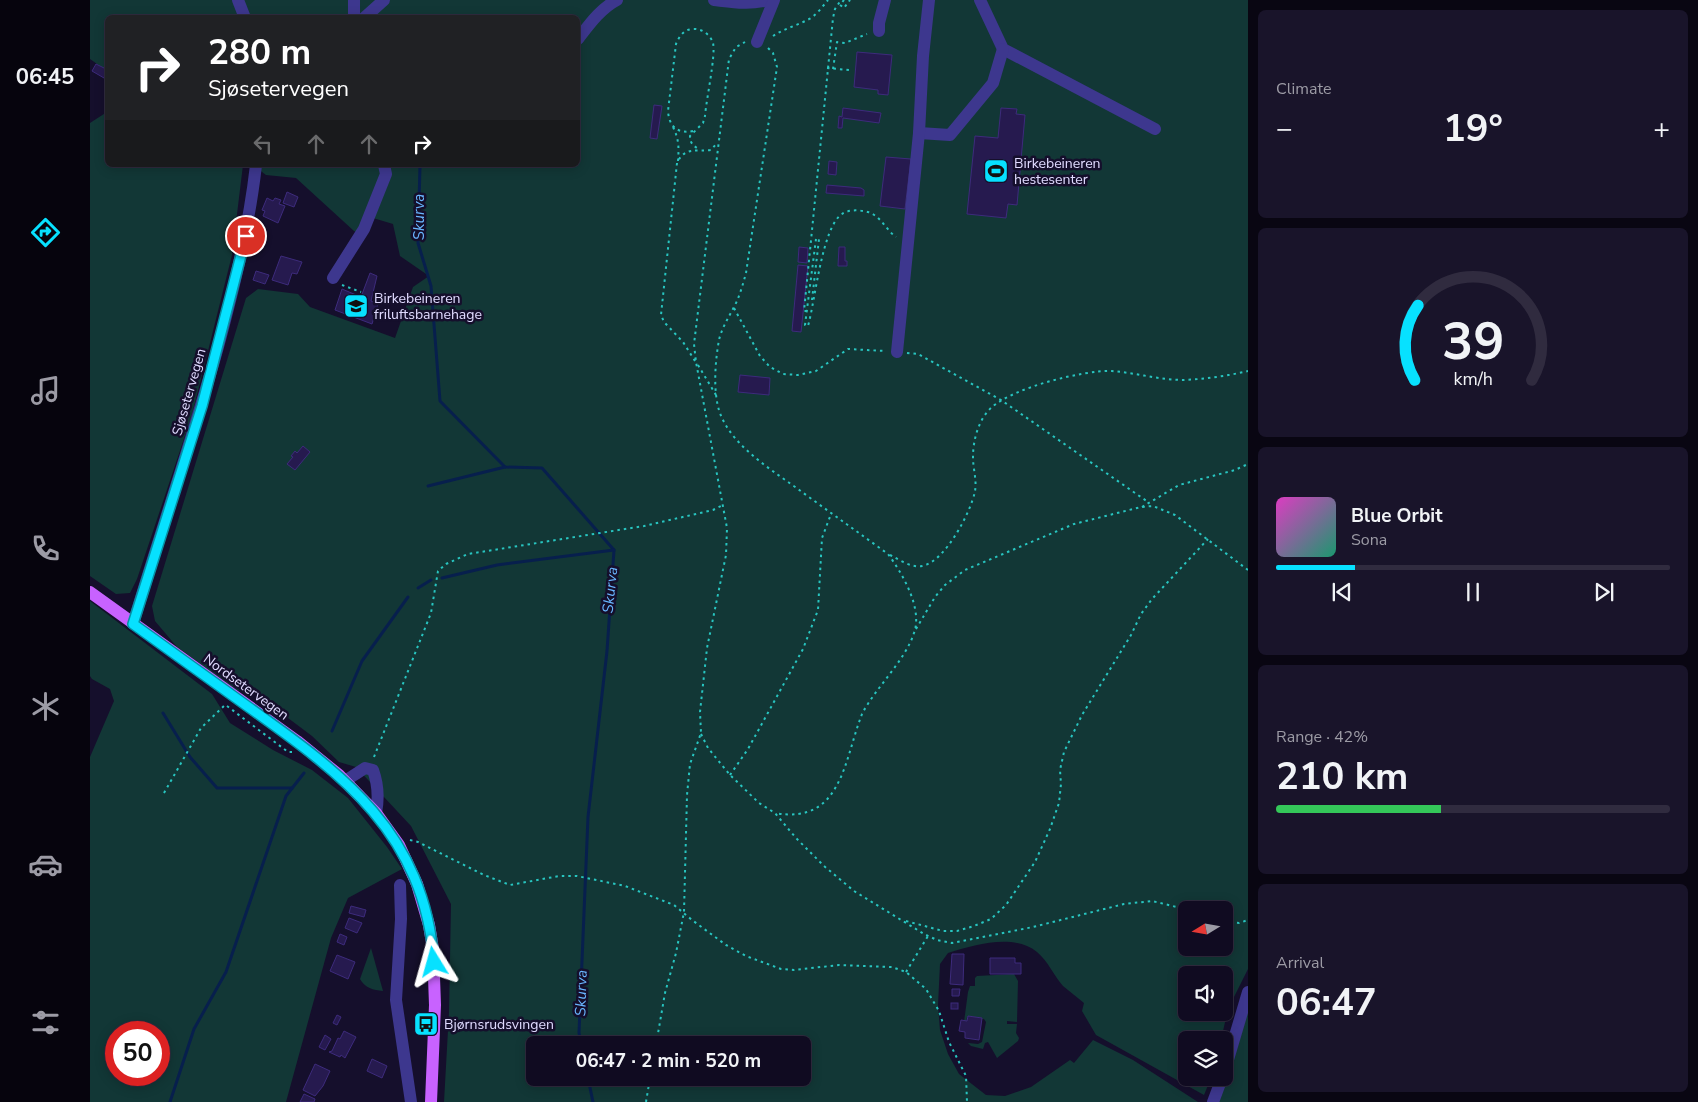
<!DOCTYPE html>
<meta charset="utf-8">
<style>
:root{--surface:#100b21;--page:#19142a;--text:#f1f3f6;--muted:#9c9ba5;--line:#302b3f;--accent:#07e1ff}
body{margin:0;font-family:"Nunito Sans",sans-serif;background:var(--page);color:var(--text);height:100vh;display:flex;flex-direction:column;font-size:19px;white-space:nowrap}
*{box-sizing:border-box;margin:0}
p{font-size:16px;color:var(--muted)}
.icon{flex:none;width:28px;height:28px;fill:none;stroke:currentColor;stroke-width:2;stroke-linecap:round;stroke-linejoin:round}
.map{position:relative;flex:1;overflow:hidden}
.details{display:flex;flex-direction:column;gap:10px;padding:10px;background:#090612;width:450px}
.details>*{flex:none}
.hud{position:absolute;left:15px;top:15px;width:475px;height:152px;border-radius:8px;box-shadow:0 2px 12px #0003,0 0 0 1px var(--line);background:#202124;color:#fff;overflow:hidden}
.needle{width:32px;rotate:259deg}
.controls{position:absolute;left:1088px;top:901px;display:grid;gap:10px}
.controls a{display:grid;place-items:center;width:55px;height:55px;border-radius:8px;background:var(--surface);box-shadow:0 2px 12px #0003,0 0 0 1px var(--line);font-size:25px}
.speed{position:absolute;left:15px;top:1021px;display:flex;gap:10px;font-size:25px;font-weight:700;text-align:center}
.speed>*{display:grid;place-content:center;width:65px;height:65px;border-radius:50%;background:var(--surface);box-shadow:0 2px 12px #0003,0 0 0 1px var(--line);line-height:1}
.speed .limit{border:8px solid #d22;background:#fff;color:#111}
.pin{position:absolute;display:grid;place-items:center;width:42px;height:42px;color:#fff;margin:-21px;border:2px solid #fff;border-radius:50%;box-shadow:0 1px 5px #0007}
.me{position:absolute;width:55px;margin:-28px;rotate:352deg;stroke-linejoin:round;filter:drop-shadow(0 0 4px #0008)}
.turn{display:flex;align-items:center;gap:18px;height:105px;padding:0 20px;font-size:22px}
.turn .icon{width:65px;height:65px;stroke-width:2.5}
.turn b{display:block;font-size:35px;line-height:42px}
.lanes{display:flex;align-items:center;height:48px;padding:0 20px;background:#0003;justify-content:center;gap:25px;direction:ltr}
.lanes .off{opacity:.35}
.big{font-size:38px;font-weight:700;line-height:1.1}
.details .tile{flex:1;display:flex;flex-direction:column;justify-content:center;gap:8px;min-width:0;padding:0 18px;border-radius:8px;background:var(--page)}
.details .dial{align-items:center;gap:0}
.dial svg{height:130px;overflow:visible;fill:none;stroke:var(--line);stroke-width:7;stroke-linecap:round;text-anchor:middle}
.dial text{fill:var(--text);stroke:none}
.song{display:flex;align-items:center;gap:15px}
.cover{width:60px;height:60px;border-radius:8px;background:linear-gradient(135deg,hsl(310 70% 55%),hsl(160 70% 35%))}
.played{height:5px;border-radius:2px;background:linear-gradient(90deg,var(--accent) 20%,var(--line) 20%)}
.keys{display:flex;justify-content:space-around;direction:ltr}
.heat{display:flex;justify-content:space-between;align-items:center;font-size:28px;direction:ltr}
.charge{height:8px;border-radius:4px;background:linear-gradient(90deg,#34c759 42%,var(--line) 0)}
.trip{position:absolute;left:436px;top:1036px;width:285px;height:50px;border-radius:8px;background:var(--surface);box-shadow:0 2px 12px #0003,0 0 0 1px var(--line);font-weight:700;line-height:50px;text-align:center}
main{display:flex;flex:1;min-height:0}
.tab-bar{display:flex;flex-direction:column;width:90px;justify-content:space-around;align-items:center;background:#06040d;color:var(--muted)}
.tab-bar .icon{width:35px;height:35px}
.tab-bar .selected{color:var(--accent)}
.tab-bar b{font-size:22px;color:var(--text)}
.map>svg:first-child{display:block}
.green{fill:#123736;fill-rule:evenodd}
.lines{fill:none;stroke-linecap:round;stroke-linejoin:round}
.stream{stroke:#071f4d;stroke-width:3}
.building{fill:#261a4f;stroke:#3d2b7c}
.path{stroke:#28c5c0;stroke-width:2;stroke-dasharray:2.5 4;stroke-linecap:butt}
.minor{stroke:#3d378e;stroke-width:12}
.major{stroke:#c862ff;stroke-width:12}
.route-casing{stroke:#0592a6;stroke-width:12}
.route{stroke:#07e1ff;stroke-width:9}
.labels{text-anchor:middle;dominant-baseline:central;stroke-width:5;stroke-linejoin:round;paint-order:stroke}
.poi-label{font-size:14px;fill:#e0dbff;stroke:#150f2c;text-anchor:start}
.street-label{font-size:14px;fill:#e0dbff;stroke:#150f2c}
.water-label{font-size:15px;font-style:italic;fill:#69b6ff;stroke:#150f2c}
</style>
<main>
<nav class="tab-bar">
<b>06:45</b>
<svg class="icon selected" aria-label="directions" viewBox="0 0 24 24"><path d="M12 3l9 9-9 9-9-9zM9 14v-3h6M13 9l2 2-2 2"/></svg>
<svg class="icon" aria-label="music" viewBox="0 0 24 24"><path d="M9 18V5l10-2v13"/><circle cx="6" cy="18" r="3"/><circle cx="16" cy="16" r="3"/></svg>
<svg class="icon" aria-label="phone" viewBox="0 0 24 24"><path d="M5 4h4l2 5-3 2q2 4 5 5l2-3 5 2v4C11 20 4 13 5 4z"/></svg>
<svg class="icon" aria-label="climate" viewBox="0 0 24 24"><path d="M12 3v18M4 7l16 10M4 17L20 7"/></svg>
<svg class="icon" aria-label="car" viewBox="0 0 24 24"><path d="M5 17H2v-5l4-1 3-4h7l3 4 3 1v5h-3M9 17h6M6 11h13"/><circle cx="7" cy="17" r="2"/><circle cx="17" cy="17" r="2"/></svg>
<svg class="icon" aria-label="filters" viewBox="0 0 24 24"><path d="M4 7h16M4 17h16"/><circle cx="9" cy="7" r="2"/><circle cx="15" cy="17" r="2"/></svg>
</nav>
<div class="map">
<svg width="1158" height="1102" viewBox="0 0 1158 1102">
<rect width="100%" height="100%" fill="#150f2c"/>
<!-- green -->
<g class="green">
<path d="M 0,0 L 1158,0 L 1158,969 L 1138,1009 L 1131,1040 L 1096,1040 L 1096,1078 L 1121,1078 L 1114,1095 L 1006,1035 L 992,1011 L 994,1003 C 987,997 980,992 973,986 C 964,976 958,961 947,952 C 923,933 885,945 858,953 L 850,964 L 848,1005 L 850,1030 L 858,1054 L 869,1074 L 896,1095 L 915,1096 L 941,1087 L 980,1060 L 984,1063 L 1003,1040 L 1043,1060 L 1108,1102 L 354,1102 L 359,1012 L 361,904 L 321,826 L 266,767 L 249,762 L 222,736 L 166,694 L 146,690 L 87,647 L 65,621 L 62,606 L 156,298 L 168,289 L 208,294 L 220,307 L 305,338 L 323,287 L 339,276 L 310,256 L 303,224 L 283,218 L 274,237 L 264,231 L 206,178 L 176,175 L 163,165 L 488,165 L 488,18 L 18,18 L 17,71 L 0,59 ZM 1096,910 L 1134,910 L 1134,948 L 1096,948 ZM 1096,975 L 1134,975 L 1134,1012 L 1096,1012 ZM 445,1045 L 712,1045 L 712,1078 L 445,1078 Z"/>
<polygon points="17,112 18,165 153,165 142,255 102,415 47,579 40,593 26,594 0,576 0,123"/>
<path d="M 0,601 L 122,694 L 140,723 L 183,750 L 222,770 L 258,798 L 297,847 L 312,869 L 258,898 L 241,938 L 196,1102 L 0,1102 L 0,757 L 24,701 L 20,689 L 2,679 L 0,676 ZM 26,1032 L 69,1032 L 69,1075 L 26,1075 Z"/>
<path d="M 281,948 L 293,991 C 283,990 275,988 270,979 Z"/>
<polygon points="924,974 928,981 927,1022 917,1021 917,1024 927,1024 926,1033 929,1038 928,1041 907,1058 898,1042 895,1043 893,1049 881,1046 878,1043 888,1044 892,1042 896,1022 894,1019 877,1017 876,1023 874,1022 878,992 880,986 885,986 885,978 887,976"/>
<polygon points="1158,1011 1158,1102 1128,1102"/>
</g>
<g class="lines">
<!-- stream -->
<g class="stream">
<polyline points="330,165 328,243 341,286 350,401 415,467 452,468 524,550 517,651 498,817 489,1033 492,1045"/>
<polyline points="338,486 415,467"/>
<polyline points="352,578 407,565 524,550"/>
<polyline points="328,588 341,580"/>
<polyline points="73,713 100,757 127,788 202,788"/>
<polyline points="242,731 272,661 318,597"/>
<polyline points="498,1078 503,1102"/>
<polyline points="80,1102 104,1029 136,972 196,796 214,773"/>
</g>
</g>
<!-- building -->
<g class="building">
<polygon points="767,52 802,55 798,95 788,94 788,90 764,87"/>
<polygon points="6,64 18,70 14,78 2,71"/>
<polygon points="564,105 572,106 567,139 560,138"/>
<polygon points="753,108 791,113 789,123 753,118 752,128 748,128 749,116 752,117"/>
<polygon points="911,108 927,109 926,114 935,115 927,205 918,204 916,218 877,214 885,136 908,138"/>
<polygon points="796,157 821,159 815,209 790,206"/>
<polygon points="739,161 747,162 746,175 738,174"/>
<polygon points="737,185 771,188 774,190 774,196 736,193"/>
<polygon points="197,192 208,197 204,207 193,203"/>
<polygon points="177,198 183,201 185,198 191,200 189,204 195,206 188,223 173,216 175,211 172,210"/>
<polygon points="709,247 718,248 717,263 708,262"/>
<polygon points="749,247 755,247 755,261 757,261 757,266 748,266"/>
<polygon points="191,256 212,262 207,274 202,273 198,285 182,280"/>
<polygon points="708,265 718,266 711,332 702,331"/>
<polygon points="166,271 179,275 175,284 163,280"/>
<polygon points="280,273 287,276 281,301 288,304 282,324 245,310 252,289 271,297"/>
<polygon points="650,375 680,378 679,395 648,392"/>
<polygon points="213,446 220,452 205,470 197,464 203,457 201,456 205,451 207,453"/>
<polygon points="261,906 276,910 274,917 259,913"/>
<polygon points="259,918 272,923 267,933 255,928"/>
<polygon points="250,934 257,937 254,945 247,942"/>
<polygon points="862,954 874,954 873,985 860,984"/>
<polygon points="247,955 265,962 258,979 240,971"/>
<polygon points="900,958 925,958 925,963 931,963 931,974 900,974"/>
<polygon points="862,989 870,989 869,996 862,996"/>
<rect x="861" y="1003" width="7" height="6"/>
<polygon points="247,1015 251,1017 247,1025 243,1023"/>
<polygon points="878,1016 892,1018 889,1040 875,1038 875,1032 869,1031 871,1020 877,1021"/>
<polygon points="254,1031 266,1037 255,1058 251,1055 250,1057 239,1052 242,1051 248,1038 250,1039"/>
<polygon points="235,1035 241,1039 235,1050 229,1047"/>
<polygon points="282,1059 297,1066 292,1078 277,1071"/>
<polygon points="225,1064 240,1071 233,1086 225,1096 213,1090"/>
<polygon points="214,1094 225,1099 224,1102 210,1102"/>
</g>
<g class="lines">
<!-- path -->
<g class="path">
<polyline points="754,0 750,5 754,8 760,0"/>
<path d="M 683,36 C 695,28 709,25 721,18 C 728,13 733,6 738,0"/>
<path d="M 678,48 L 683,53 L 687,67 L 656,273 C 653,284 650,295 645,305 C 639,317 632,327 629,340 C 625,362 622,397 632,418 C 646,449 685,472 712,492 C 741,513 769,533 798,554 C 812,573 833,608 824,633 C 815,661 786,687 772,714 C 754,760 752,825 685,813"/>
<polyline points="737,68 759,70"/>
<polyline points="743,69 747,42 755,43 777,34"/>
<path d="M 583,127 C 589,139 589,148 588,161"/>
<path d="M 603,131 C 588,134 579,127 578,111 L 586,44 C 589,37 593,30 602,29 C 611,28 620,34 623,43 C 626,55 616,101 615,116 L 613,123 L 600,136 C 600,144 604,146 610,150"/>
<path d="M 726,239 L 715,325 L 718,326 C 725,302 732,227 752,214 C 759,209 770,210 778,212 C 791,216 796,230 806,237"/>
<polyline points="252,285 271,292"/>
<polyline points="722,300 729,239 726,239"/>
<polyline points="644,308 670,356 680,367 693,374 708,375 726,371 758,349 795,351"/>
<polyline points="717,311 714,311 743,18 745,9 751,0"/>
<polyline points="817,353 828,354 911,400 1058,502"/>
<path d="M 605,361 L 593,342 L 574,322 L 571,315 L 587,163 C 595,146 606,152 621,150 L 627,143"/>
<polyline points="608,365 626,395"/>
<polyline points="1052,507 1089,485 1145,470 1158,464"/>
<path d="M 800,555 C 810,560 821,568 832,566 C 855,562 881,512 885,491 C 887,480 883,469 883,457 C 883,441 888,420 901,408 C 922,388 993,370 1022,371 C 1046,373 1070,380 1094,380 C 1116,379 1137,376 1158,371"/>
<polyline points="826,629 845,597 855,585 875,570 984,524 1051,507 1063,506 1085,515 1158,570"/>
<polyline points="137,706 198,752 202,752"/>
<polyline points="611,734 618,748 640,775 669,803 685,813 706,838 734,866 764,891 834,934 847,940 862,943 943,927 1034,904 1062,901 1099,910"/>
<polyline points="284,757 341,613 348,571 356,564 378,554 554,526 623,510 633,505"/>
<polyline points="640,775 658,749 713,649 728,610 732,538 741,514"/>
<polyline points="74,793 111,728 135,705"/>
<polyline points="320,840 328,842 394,875 420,885 469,876 487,876 535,886 584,905 602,920 636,945 656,956 691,969 704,970 749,965 802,967 816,972 836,989 849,1011 859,1042 876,1076 877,1102"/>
<polyline points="816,921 853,931 867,931 884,926 901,919 916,905 945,862 960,829 969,803 971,784 970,770 974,752 992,715 1041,635 1051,614 1062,599 1118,539"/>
<polyline points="1134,922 1149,923 1158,920"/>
<polyline points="816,972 838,936"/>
<polyline points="566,1045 575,993 586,953 594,912 597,795 600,764 611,733 610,712 617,648 636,555 637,528 606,362 604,344 639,59 646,47 655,42"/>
<polyline points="556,1102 560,1078"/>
</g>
<!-- minor -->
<g class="minor">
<polyline points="148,0 155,18"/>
<polyline points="264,0 264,18"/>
<path d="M 624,0 C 642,2 660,5 678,0"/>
<polyline points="890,0 913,49 1065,129"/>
<polyline points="274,18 294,0"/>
<polyline points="789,31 789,23 795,0"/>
<path d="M 488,39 C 499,25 510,9 527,0"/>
<polyline points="667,42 684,0"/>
<polyline points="829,133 860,135 903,83 913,49"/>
<polyline points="243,278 274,229 296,174 294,165"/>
<polyline points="807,352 829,133 833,56 839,0"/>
<path d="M 43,624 C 71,531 102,440 128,347 C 144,287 159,227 166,165"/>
<path d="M 255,781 L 275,768 L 283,770 C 288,784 289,798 286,813"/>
<polyline points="310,885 311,919 306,1000 321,1102"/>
<polyline points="1134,1073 1158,992"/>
<polyline points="1123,1102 1132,1078"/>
</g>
<!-- major -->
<polyline class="major" points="0,592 207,741 249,775 286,813 309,845 327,884 339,925 343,949 345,1005 341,1102"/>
</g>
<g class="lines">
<defs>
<path id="route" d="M 156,236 L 112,406 L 43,624 C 81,651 119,679 157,706 C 254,775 334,833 344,962"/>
</defs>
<!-- route casing -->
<use href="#route" class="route-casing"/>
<!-- route -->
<use href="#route" class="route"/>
</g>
<!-- icons -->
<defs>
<symbol id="stadium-square" viewBox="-11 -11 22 22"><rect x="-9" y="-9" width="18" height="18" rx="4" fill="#07e1ff" stroke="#150f2c"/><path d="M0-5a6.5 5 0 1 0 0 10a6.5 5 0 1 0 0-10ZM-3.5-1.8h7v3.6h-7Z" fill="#111"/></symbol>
<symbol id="school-square" viewBox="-11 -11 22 22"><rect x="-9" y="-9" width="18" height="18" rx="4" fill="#07e1ff" stroke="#150f2c"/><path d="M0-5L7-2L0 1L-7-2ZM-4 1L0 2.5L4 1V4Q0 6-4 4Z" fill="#111"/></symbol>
<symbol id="bus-square" viewBox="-11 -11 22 22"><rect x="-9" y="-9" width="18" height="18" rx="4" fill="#07e1ff" stroke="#150f2c"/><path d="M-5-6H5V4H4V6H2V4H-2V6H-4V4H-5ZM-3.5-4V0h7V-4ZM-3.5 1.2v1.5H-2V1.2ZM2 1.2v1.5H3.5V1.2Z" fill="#111"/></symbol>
</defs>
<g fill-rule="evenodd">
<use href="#stadium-square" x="892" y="157" width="28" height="28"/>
<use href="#school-square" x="252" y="292" width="28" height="28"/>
<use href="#bus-square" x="322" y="1010" width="28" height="28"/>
</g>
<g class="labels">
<!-- poi labels -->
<g class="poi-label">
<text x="924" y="163">Birkebeineren<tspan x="924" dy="16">hestesenter</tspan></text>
<text x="284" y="298">Birkebeineren<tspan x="284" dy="16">friluftsbarnehage</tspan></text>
<text x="354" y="1024">Bjørnsrudsvingen</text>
</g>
<!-- street labels -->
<g class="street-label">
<text transform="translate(99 392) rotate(-74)">Sjøsetervegen</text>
<text transform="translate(156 687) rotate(36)">Nordsetervegen</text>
</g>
<!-- water labels -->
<g class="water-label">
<text transform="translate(329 217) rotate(-90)">Skurva</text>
<text transform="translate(520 590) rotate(-84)">Skurva</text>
<text transform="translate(491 993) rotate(-88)">Skurva</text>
</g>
</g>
</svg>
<div class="controls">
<a><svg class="needle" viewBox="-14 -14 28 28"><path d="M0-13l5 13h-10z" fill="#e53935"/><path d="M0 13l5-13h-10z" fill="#9c9ba5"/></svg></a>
<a><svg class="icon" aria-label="sound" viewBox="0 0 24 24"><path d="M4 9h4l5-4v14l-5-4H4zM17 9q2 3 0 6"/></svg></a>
<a><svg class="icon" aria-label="layers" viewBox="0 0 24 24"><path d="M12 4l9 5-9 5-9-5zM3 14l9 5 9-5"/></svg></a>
</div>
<div class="speed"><div class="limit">50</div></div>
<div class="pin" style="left:156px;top:236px;background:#d93025"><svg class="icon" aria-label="arrive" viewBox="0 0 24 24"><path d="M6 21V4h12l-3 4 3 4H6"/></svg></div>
<svg class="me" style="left:344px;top:962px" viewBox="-20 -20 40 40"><path d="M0-17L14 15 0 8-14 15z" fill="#07e1ff" stroke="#fff" stroke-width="4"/></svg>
<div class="trip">06:47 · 2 min · 520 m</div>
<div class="hud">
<div class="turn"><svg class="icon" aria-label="right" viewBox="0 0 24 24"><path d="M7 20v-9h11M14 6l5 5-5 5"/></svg><div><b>280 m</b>Sjøsetervegen</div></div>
<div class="lanes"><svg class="icon off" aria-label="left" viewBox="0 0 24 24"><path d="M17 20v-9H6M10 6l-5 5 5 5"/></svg><svg class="icon off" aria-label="ahead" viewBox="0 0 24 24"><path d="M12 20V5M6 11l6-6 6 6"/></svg><svg class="icon off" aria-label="ahead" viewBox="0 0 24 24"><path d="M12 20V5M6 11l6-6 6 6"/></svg><svg class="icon" aria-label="right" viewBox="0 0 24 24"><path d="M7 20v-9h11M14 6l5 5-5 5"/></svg></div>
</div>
</div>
<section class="details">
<div class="tile"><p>Climate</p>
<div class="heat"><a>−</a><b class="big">19°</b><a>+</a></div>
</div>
<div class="tile dial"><svg viewBox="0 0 100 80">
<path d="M14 69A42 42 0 1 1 86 69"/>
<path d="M14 69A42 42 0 0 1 16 23" stroke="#07e1ff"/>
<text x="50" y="56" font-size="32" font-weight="700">39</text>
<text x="50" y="72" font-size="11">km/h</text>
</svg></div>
<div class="tile">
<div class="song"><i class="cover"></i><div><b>Blue Orbit</b><p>Sona</p></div></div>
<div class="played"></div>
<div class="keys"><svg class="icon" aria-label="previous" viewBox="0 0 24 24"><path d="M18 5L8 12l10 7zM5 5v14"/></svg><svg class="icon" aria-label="pause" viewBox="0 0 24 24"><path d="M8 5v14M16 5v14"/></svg><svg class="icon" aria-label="next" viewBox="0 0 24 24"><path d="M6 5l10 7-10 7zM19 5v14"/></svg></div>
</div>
<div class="tile"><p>Range · 42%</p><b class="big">210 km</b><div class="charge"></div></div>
<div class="tile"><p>Arrival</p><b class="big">06:47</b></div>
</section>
</main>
